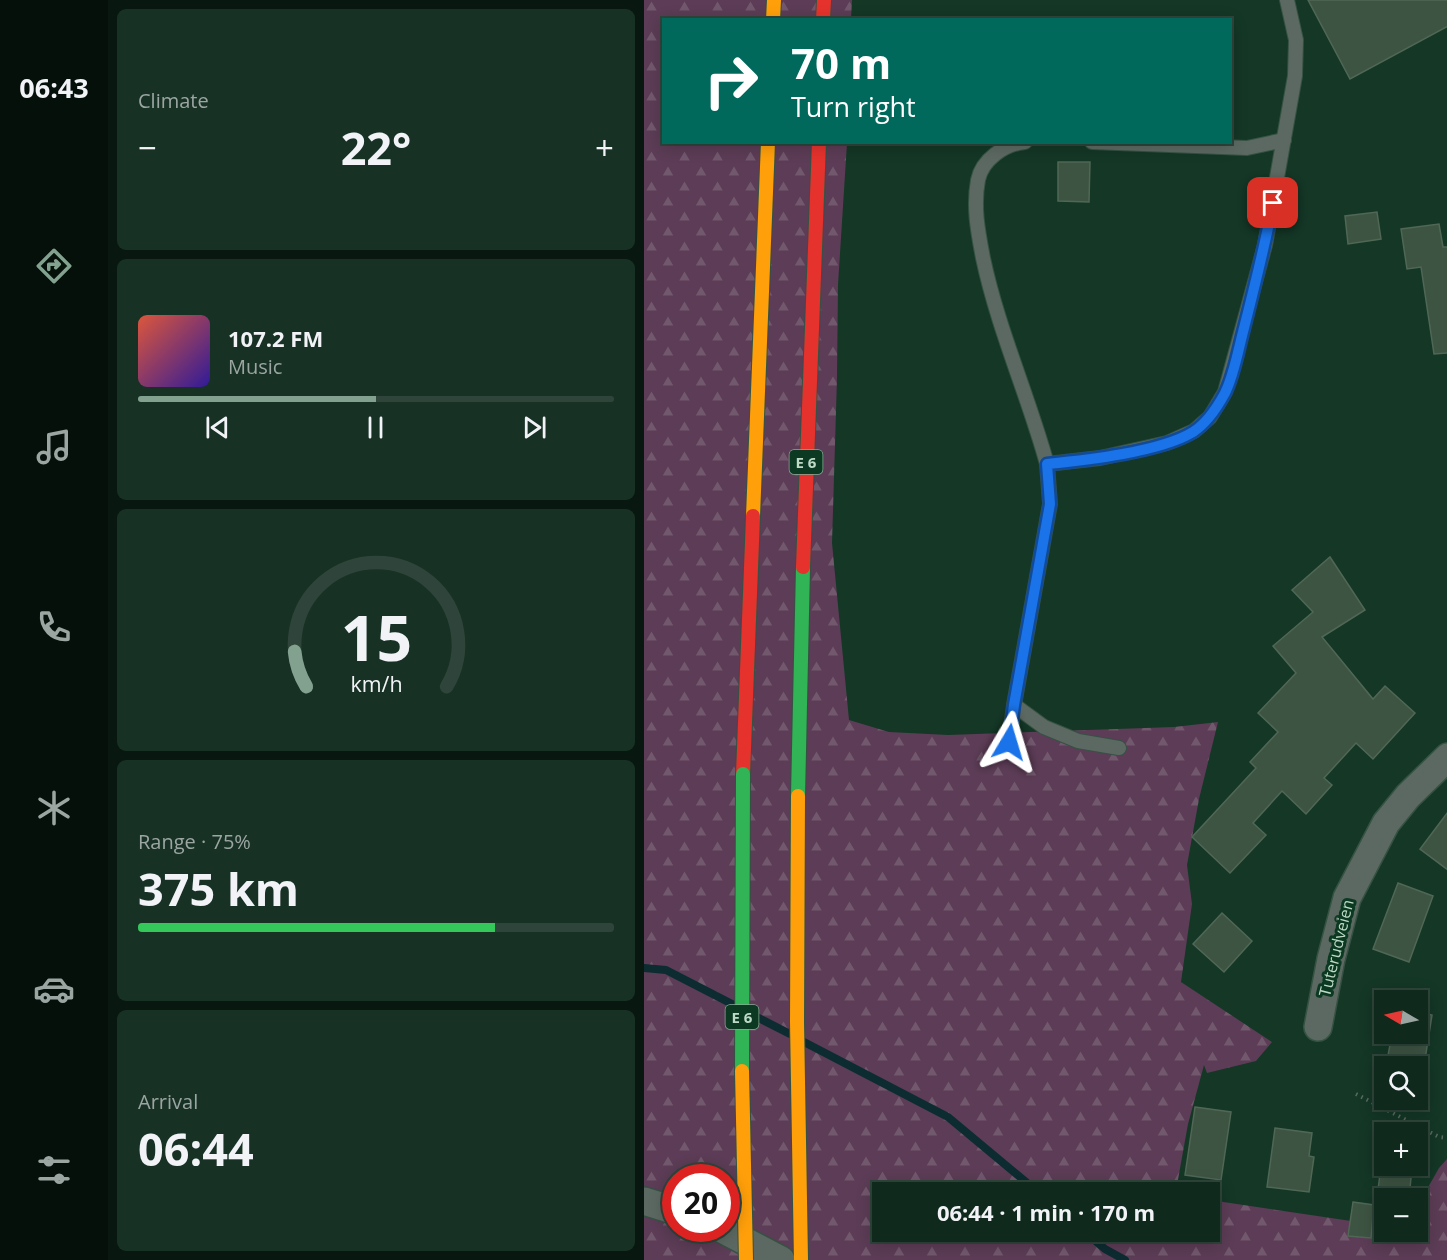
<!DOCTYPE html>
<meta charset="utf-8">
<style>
:root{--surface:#0f291c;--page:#183125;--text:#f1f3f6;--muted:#9ba6a3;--line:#2f453b;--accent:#82a18f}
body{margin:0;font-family:"Open Sans",sans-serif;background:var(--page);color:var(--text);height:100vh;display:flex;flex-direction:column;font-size:22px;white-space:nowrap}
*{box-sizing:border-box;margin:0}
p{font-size:20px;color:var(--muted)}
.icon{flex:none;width:33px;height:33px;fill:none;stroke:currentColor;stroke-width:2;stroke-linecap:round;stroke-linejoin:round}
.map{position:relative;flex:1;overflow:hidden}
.sheet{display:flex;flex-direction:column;gap:9px;padding:9px;background:#08170f;width:536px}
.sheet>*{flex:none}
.guide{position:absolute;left:18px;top:18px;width:570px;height:126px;border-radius:0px;box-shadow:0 3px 15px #0003,0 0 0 2px var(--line);background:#00695c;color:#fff;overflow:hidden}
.needle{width:39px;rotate:279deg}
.controls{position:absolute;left:730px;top:990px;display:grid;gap:12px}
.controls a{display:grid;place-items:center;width:54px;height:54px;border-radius:0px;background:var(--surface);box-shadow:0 3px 15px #0003,0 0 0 2px var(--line);font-size:30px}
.speed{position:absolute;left:18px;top:1164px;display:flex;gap:12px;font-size:30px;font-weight:700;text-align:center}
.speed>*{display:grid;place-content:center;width:78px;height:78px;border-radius:50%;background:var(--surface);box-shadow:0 3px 15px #0003,0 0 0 2px var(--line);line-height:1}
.speed .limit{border:9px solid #d22;background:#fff;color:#111}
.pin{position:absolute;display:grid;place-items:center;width:51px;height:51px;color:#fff;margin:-26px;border-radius:12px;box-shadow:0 3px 9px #0006}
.me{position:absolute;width:66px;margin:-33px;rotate:7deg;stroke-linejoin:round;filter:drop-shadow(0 0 4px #0008)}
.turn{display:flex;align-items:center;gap:21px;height:126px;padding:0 30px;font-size:27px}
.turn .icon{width:78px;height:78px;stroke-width:2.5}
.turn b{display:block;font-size:42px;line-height:51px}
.big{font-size:45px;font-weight:700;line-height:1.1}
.sheet .card{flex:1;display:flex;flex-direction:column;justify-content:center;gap:9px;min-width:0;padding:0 21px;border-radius:9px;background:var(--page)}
.sheet .dial{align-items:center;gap:0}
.dial svg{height:156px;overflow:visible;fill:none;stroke:var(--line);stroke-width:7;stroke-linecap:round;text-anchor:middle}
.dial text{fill:var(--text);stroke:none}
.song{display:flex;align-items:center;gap:18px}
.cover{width:72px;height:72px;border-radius:9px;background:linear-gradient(135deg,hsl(10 70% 55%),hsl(250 70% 35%))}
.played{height:6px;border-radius:3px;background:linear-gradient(90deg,var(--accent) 50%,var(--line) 50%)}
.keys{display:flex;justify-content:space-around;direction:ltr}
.heat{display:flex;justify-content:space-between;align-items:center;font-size:33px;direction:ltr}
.charge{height:9px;border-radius:4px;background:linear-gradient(90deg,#34c759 75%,var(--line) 0)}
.trip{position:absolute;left:228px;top:1182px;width:348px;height:60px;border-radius:0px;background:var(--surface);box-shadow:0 3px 15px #0003,0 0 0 2px var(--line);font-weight:700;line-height:60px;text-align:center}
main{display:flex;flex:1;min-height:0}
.tabs{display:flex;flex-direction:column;width:108px;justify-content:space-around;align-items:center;background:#06100b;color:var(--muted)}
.tabs .icon{width:42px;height:42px}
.tabs .on{color:var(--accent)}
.tabs b{font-size:27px;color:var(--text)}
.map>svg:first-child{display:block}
.forest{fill:url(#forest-firs);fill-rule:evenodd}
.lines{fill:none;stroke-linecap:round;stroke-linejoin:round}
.stream{stroke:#0c2c31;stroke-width:8}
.building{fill:#3e5443;stroke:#506756;stroke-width:1.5}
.lane-casing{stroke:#355243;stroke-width:16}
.street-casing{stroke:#355243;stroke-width:30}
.fast-casing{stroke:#355243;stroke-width:16}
.slow-casing{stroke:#355243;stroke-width:16}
.jam-casing{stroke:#355243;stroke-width:16}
.path{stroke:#5b6a62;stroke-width:4;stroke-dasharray:1.5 4.5;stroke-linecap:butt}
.lane{stroke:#5c6962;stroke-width:14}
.street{stroke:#5c6962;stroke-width:27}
.fast{stroke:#30b455;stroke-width:14}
.slow{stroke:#ff9f0a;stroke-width:14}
.jam{stroke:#e5322d;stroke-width:14}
.fast-bridge-casing{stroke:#355243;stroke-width:16;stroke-linecap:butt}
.slow-bridge-casing{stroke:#355243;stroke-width:16;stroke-linecap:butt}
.fast-bridge{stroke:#30b455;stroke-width:14}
.slow-bridge{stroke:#ff9f0a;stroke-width:14}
.route-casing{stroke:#114b97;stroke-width:15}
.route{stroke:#1a73e8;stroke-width:10}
.labels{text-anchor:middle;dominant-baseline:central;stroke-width:6;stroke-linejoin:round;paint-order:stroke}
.shield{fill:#0b3921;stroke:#88aa95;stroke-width:1.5}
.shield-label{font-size:15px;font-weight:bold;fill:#bedac7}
.street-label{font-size:16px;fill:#bedac7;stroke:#0b3921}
</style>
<main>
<nav class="tabs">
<b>06:43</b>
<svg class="icon on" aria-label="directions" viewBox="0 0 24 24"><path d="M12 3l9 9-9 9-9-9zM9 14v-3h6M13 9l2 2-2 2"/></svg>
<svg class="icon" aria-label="music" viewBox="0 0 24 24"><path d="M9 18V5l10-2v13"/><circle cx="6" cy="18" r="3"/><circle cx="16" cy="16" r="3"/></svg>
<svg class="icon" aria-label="phone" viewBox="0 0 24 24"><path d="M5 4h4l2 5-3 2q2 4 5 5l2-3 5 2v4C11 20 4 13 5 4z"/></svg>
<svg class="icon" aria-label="climate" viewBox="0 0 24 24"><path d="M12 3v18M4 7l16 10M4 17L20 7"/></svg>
<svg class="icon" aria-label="car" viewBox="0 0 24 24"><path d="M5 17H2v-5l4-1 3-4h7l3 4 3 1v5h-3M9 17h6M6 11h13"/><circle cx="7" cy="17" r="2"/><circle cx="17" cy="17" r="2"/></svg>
<svg class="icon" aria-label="filters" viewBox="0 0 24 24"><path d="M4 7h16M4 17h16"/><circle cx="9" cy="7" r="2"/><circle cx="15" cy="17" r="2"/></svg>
</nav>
<section class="sheet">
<div class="card"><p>Climate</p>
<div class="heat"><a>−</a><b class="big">22°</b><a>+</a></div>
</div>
<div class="card">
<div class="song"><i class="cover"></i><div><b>107.2 FM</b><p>Music</p></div></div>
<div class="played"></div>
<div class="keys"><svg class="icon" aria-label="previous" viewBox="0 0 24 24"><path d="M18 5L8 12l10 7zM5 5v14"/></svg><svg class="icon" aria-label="pause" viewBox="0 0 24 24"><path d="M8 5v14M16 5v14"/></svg><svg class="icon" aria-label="next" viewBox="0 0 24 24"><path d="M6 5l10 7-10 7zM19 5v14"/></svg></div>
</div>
<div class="card dial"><svg viewBox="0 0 100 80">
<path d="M14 69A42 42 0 1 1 86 69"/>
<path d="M14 69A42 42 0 0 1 8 51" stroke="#82a18f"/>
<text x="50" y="56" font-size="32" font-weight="700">15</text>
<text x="50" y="72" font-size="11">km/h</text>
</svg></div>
<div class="card"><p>Range · 75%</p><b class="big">375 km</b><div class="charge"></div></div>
<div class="card"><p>Arrival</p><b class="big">06:44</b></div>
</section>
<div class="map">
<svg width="804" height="1260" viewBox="0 0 804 1260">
<defs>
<pattern id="forest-firs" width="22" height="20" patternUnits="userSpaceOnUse" patternTransform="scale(1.5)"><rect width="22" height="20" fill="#5c3c56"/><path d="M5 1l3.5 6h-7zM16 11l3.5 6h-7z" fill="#72586d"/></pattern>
</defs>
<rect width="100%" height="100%" fill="#143726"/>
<!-- forest -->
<path class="forest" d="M 0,0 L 208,0 L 207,19 L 20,20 L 20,142 L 203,143 L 194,285 L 193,378 L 188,543 L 205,720 L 245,732 L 304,735 L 530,727 L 574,722 L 555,799 L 543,865 L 548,904 L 537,982 L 628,1042 L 612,1061 L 563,1073 L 560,1065 L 544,1124 L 533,1185 L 548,1192 L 238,1192 L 238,1232 L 566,1232 L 566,1200 L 741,1226 L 741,1232 L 774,1232 L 774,1205 L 795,1168 L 803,1159 L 803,1260 L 0,1260 ZM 32,1178 L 82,1178 L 82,1228 L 32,1228 Z"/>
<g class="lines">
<!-- stream -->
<g class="stream">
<polyline points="0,968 22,970 90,1005"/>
<polyline points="107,1014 146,1034"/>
<polyline points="160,1042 304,1117 394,1192"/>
<polyline points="441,1232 461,1249 481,1260"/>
</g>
</g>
<!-- building -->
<g class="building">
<polygon points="664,0 804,0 804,26 706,79"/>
<polygon points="414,162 446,162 445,202 414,201"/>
<polygon points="733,212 737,239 704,244 701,216"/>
<polygon points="795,224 799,247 804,247 804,353 790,354 777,267 763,269 757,229"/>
<polygon points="686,557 721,610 678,637 729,699 741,686 771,713 729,759 712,743 680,778 688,785 662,814 638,791 609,823 622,835 586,873 548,837 612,768 606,762 634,732 614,713 652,673 629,646 669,612 648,590"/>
<polygon points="804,812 804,870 776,849"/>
<polygon points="754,883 789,896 765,962 729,949"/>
<polygon points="578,913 608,941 580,972 549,944"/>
<polygon points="754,994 781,998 779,1013 788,1015 780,1066 742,1066 748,1034 774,1034 774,1000 753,1000"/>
<polygon points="551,1107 587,1112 577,1180 541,1175"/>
<polygon points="631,1128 668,1133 665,1156 670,1157 665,1192 623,1187"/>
<polygon points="737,1166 764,1166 764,1167 768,1168 765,1198 733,1198"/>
<polygon points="709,1202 730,1205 727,1238 704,1236"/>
</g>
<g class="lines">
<defs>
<g id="lane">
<path d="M 381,142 C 360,144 338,160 334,180 C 329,207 334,232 339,258 C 354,329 384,395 403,464 L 456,458 L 523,443 L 550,431 L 566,417 L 581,392 L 621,245 L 651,76 L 652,40 L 643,0"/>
<polyline points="448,142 603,148 640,140"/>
<polyline points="370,705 400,727 434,741 475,748"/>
<polyline points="365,742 370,705 406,504 403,464"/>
</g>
<g id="street">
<polyline points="674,1027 687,959 703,898 742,823 764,796 804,757"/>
<polyline points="0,1201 32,1211"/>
<polyline points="76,1228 137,1260"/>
</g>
<polyline id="fast" points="154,796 159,567"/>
<g id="slow">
<polyline points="129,20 130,0"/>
<polyline points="109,516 124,142"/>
<polyline points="154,796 153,1022 157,1260"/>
</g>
<g id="jam">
<polyline points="179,20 180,0"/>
<polyline points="159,567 175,142"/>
<polyline points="99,774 109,516"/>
</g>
</defs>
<!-- lane casing -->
<use href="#lane" class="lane-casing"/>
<!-- street casing -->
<use href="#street" class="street-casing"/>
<!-- fast casing -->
<use href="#fast" class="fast-casing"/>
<!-- slow casing -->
<use href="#slow" class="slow-casing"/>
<!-- jam casing -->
<use href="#jam" class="jam-casing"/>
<!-- path -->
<polyline class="path" points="712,1094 795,1137 804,1138"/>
<!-- lane -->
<use href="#lane" class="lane"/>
<!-- street -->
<use href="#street" class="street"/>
<!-- fast -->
<use href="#fast" class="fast"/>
<!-- slow -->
<use href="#slow" class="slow"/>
<!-- jam -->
<use href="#jam" class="jam"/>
<defs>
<polyline id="fast-bridge" points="98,1071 99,774"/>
<polyline id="slow-bridge" points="98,1071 102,1260"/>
</defs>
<!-- fast-bridge casing -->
<use href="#fast-bridge" class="fast-bridge-casing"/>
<!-- slow-bridge casing -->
<use href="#slow-bridge" class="slow-bridge-casing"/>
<!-- fast-bridge -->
<use href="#fast-bridge" class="fast-bridge"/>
<!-- slow-bridge -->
<use href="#slow-bridge" class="slow-bridge"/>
</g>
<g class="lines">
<defs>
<path id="route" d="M 365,742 L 370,705 L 406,504 L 403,464 C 443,460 516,452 549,432 C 563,423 574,406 581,393 C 590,375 594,351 599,332 C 610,289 621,246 629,203"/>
</defs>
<!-- route casing -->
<use href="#route" class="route-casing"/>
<!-- route -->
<use href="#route" class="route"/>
</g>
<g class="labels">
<!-- shield labels -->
<g class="shield">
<rect x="145.5" y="450" width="33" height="24" rx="4.5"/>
<rect x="81.5" y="1005" width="33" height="24" rx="4.5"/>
</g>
<g class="shield-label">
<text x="162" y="462">E 6</text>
<text x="98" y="1017">E 6</text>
</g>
<!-- street labels -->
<g class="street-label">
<text transform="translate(692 948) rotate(-76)">Tuterudveien</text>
</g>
</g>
</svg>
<div class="controls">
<a><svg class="needle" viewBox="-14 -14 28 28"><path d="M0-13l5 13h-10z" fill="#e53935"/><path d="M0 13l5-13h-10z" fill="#9ba6a3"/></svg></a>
<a><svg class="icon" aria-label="search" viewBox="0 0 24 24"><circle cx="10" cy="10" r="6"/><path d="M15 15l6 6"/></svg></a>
<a>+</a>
<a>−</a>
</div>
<div class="speed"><div class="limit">20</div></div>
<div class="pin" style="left:629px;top:203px;background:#d93025"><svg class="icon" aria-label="arrive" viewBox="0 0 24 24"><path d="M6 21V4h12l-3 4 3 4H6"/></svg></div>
<svg class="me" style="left:365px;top:742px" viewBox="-20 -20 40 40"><path d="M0-17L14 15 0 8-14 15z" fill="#1a73e8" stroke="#fff" stroke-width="4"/></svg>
<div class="trip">06:44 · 1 min · 170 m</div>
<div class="guide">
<div class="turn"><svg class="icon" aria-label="right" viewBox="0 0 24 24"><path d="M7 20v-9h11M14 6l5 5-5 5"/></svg><div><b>70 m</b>Turn right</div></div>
</div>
</div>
</main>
